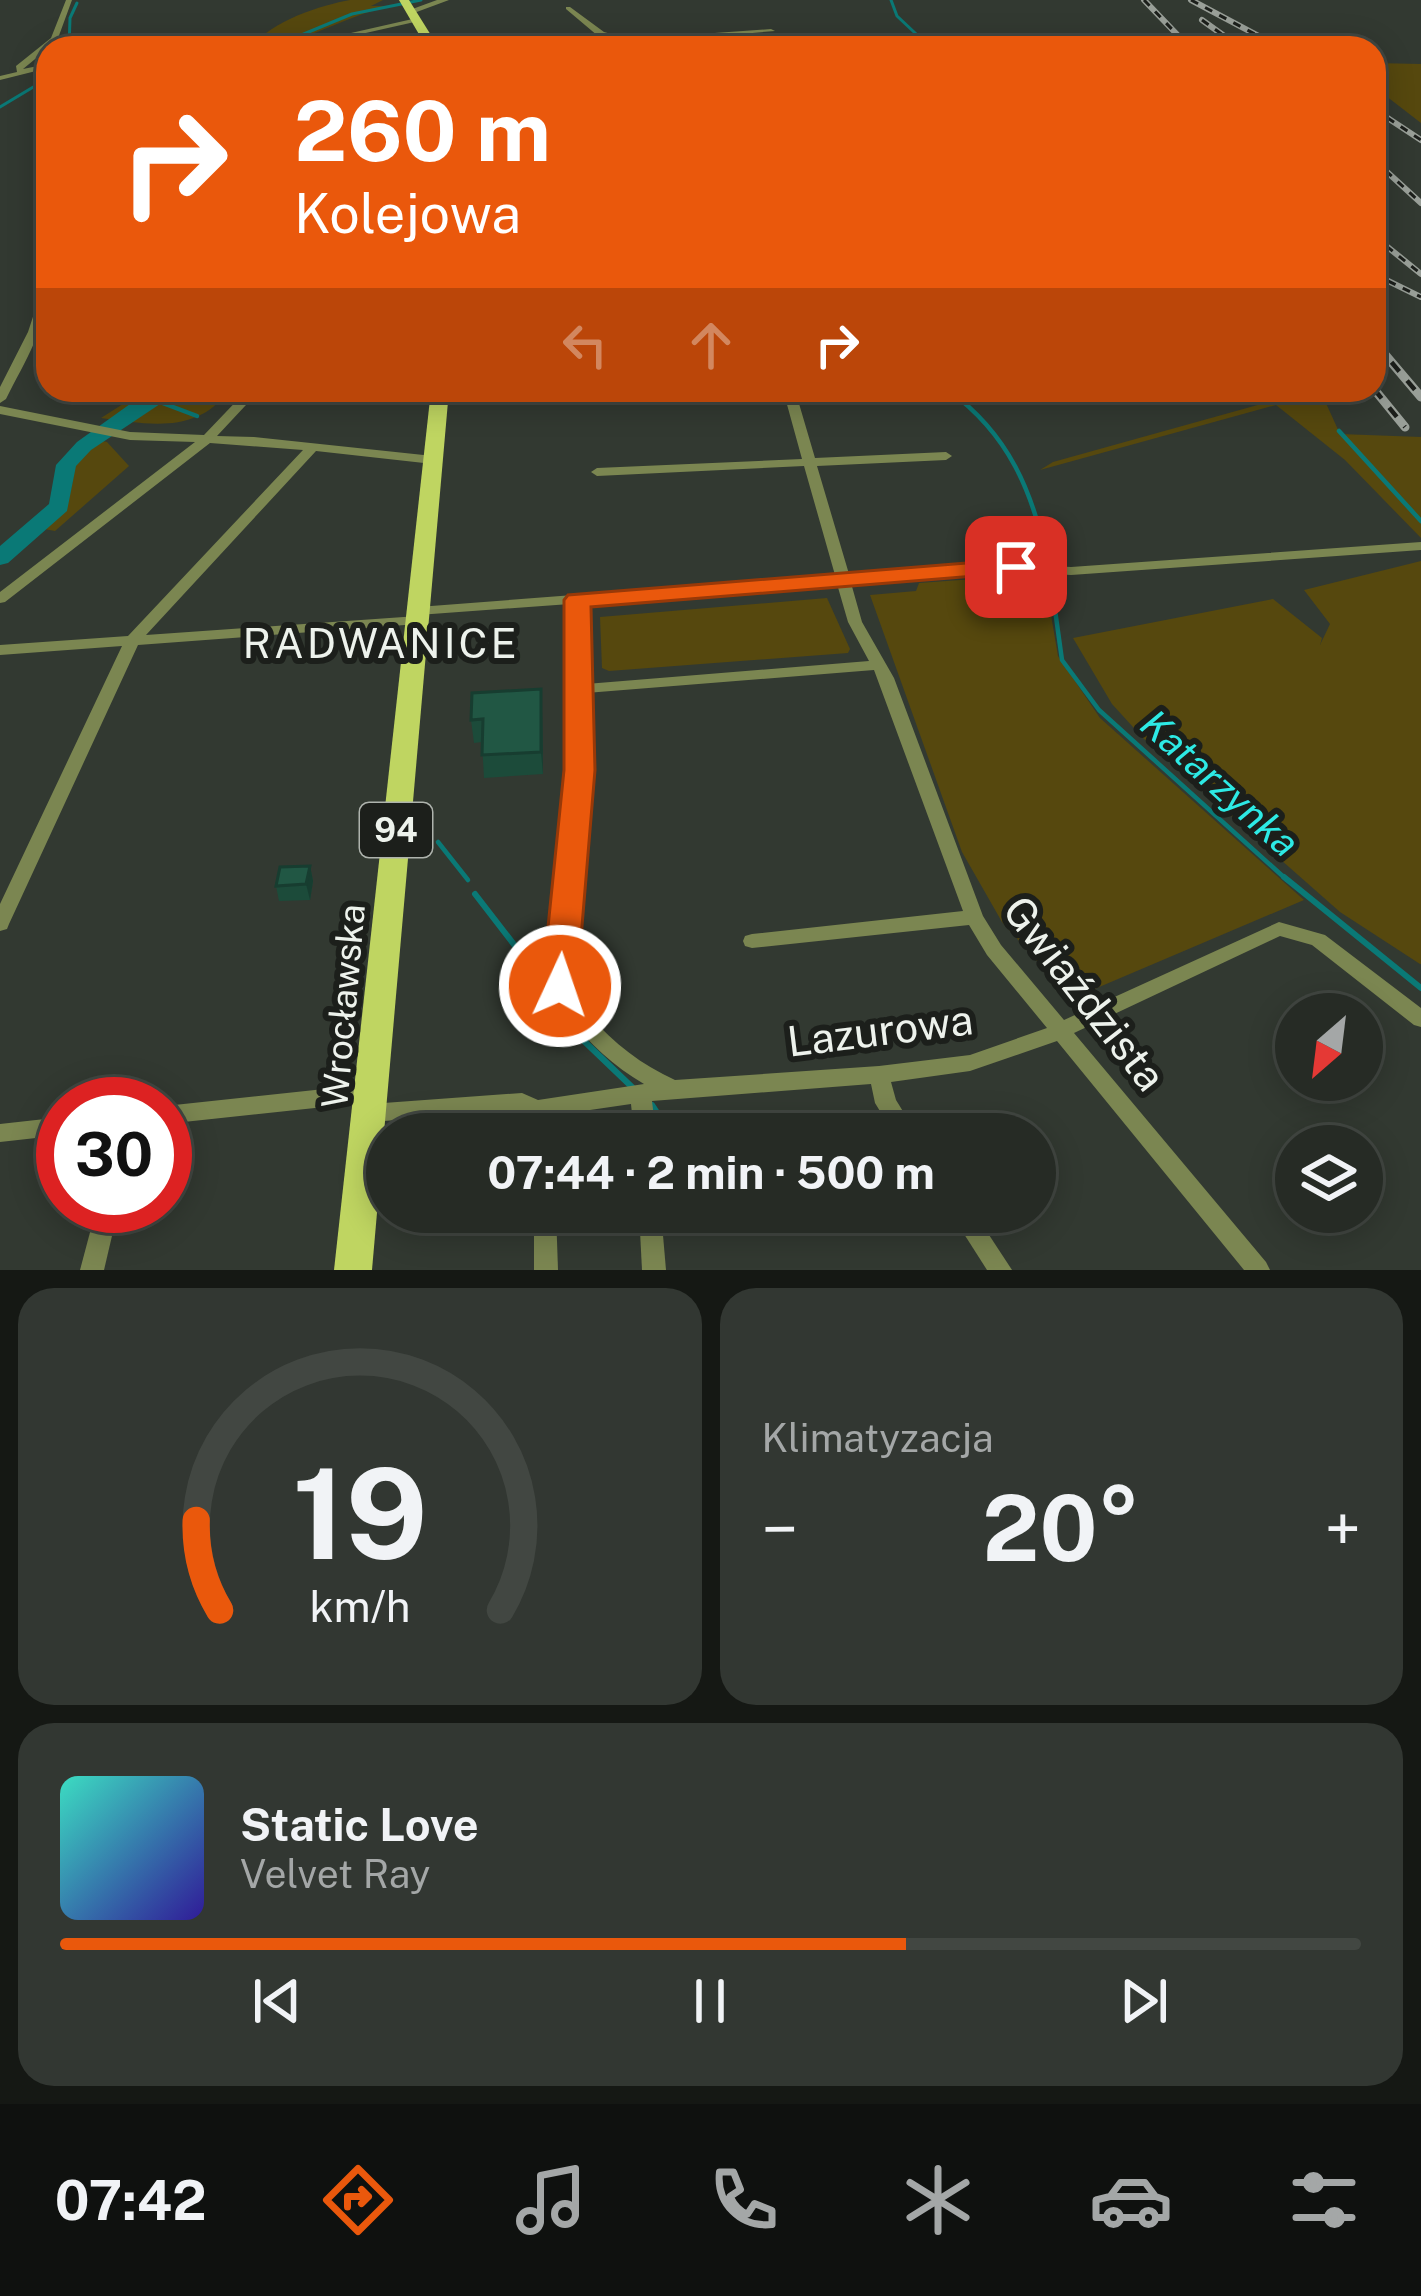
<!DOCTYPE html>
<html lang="pl">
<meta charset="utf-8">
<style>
:root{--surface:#262b25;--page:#323732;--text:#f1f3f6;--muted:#a4a7a7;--line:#424742;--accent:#ea580c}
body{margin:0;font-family:"Public Sans",sans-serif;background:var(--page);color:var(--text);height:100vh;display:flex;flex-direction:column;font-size:45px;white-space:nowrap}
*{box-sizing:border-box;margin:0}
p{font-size:39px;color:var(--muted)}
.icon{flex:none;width:66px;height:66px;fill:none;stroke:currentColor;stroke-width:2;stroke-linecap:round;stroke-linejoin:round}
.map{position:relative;height:1270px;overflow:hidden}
.panel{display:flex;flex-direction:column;gap:18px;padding:18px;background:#151814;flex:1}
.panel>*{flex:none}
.hud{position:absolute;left:36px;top:36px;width:1350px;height:366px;border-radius:36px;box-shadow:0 6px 30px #0003,0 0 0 3px var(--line);background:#ea580c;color:#fff;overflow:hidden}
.needle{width:78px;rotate:208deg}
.fabs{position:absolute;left:1275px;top:993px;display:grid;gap:24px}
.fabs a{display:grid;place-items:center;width:108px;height:108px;border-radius:50%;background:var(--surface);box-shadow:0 6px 30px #0003,0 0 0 3px var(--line);font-size:60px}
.speed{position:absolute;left:36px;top:1077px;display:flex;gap:24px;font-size:60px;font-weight:700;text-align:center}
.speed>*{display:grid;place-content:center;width:156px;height:156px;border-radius:50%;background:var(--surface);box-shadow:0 6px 30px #0003,0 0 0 3px var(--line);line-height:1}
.speed .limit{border:18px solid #d22;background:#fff;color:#111}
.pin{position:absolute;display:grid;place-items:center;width:102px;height:102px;color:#fff;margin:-51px;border-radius:24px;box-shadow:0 6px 18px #0006}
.me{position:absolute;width:132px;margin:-66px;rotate:3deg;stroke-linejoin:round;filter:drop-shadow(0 0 9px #0008)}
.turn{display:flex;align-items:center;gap:42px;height:252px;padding:0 60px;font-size:54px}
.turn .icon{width:156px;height:156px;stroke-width:2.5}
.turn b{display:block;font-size:84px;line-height:102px}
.lanes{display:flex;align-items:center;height:114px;padding:0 60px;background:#0003;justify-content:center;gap:60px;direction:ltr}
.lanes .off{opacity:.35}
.big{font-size:90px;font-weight:700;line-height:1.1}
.panel .card{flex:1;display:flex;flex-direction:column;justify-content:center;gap:18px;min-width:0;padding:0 42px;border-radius:36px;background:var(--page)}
.panel .dial{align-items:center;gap:0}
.dial svg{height:312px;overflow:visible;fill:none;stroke:var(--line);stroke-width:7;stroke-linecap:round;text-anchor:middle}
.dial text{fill:var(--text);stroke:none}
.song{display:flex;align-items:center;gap:36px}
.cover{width:144px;height:144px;border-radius:18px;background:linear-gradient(135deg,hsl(170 70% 55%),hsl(250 70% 35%))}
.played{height:12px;border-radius:6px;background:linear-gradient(90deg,var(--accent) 65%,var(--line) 65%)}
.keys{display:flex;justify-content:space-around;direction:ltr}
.heat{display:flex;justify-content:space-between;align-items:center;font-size:66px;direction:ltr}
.panel .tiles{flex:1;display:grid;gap:18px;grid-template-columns:1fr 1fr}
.card:last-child{grid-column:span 2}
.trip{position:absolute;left:366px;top:1113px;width:690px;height:120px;border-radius:60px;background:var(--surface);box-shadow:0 6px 30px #0003,0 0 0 3px var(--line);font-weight:700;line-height:120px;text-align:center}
.tab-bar{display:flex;height:192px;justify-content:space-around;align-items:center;background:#0f110f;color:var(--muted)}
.tab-bar .icon{width:84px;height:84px}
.tab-bar .active{color:var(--accent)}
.tab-bar b{font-size:54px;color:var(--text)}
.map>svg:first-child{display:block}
.green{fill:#56480e}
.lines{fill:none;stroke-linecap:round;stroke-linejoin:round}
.stream-far2{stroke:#0a7976;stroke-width:3}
.stream-far1{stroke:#0a7976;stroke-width:4.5}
.stream{stroke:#0a7976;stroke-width:6}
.river{fill:#0a7976;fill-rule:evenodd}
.minor{fill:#7b8651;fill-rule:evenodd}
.tertiary{fill:#7b8651;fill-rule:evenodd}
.primary{fill:#bfd561;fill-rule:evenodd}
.rail-far1-casing{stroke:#999f98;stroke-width:6}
.rail-casing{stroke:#999f98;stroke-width:9}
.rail-far1{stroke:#1c1f1b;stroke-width:3;stroke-dasharray:8;stroke-linecap:butt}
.rail{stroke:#1c1f1b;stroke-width:4.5;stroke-dasharray:12;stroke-linecap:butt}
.wall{fill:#1c4b3a}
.shaded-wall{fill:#173d30}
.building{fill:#215744;stroke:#173d30;stroke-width:3}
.route{fill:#ea580c;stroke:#983908;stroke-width:3}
.labels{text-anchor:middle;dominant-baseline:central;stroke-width:12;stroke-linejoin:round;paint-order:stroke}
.shield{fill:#1c1f1b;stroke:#aeb3ad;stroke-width:3}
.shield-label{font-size:33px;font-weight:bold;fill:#edf2ec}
.street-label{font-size:36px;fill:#edf2ec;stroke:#1c1f1b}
.water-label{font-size:39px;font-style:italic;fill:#2deae5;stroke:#1c1f1b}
.quarter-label{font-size:42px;letter-spacing:3px;fill:#edf2ec;stroke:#1c1f1b}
.near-street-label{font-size:42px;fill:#edf2ec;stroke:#1c1f1b}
</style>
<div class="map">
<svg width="1421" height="1270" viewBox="0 0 1421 1270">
<rect width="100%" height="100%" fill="#323931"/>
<!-- green -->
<g class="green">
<path d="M 350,0 L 383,0 L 371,6 L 389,6 C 345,16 295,48 253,48 C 267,22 322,5 350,0 Z"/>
<polygon points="1374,63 1421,64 1421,123 1377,89 1383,83 1374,77"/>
<path d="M 145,390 L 229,390 C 197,435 148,424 101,418 Z"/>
<polygon points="1298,390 1320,390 1340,434 1421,437 1421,538 1345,460 1276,405 1040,470 1053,462 1290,396"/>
<path d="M 99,440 L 107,442 L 129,466 L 55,531 L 44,529 C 53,520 64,511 69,498 C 77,471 70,455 99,440 Z"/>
<polygon points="1421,561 1421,964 1420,964 1340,912 1143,738 1112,704 1073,638 1273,599 1322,638 1320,645 1330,624 1304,590"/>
<polygon points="1044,574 1058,656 1100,718 1304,900 1071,999 1002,922 962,852 870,595 916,591 919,583"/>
<polygon points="827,598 850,649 848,653 609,671 602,668 600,617"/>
</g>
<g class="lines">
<!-- stream-far2 -->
<g class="stream-far2">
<polyline points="891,0 897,16 931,48"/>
<polyline points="622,44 632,48"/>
<polyline points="69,48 70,18 77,3"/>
<polyline points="270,48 352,14 421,0"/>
<polyline points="0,107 40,83"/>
</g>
<!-- stream-far1 -->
<g class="stream-far1">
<path d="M 948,390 C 1009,434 1033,492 1048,564"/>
<polyline points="152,399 197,416"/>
<polyline points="1339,431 1421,521"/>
<polyline points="1050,574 1062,660 1099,710 1287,880"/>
<polyline points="438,842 468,880"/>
</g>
<!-- stream -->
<g class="stream">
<polyline points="1284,877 1421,988"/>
<polyline points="475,894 546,986"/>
<polyline points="551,997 561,1019 633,1088"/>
<polyline points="652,1105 671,1134"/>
</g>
<!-- river -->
<polygon class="river" points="157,390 181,390 91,450 76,466 67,511 8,563 0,565 0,546 49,504 56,465 77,442 137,399"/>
<!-- minor -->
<g class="minor">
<polygon points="66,0 72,0 57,41 23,69 48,64 48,68 0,80 0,76 17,72 16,66 51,38"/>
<polygon points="566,7 570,7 604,32 618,36 616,40 771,29 775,31 610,45 606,47 544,48 615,40 598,36 566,9"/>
<polygon points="417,18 419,21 299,48 285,48"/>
<polygon points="48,151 48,162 43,171 48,179 48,191 43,188 35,171 44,154"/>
<path d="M 48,283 C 48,326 25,361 6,399 L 0,403 L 0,387 L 28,332 L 43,286 Z"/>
<polygon points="247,390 260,390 217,436 254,437 433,456 439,460 433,464 316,451 146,635 418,616 425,620 418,624 138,645 9,924 7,929 0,931 0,904 122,646 0,655 0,645 128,636 303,450 210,443 5,602 0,603 0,592 195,442 130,440 0,414 0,406 130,432 204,435"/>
<path d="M 783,390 L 795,390 L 815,458 L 946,452 L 952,456 L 946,460 L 817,466 L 849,574 L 1001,563 L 1071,567 L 1421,542 L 1421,550 L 1071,575 L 1001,571 L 851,583 L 862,622 L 894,678 L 983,916 L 1001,945 L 1064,1020 L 1279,922 L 1325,935 L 1421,1008 L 1421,1027 L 1414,1025 L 1312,945 L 1280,936 L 1074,1033 L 1266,1262 L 1270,1270 L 1244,1270 L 1057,1041 L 970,1071 L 891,1082 L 896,1100 L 917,1134 L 894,1134 L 875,1103 L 871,1084 L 652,1101 L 656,1134 L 634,1134 L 631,1104 L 549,1116 L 554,1134 L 532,1134 L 528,1114 L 520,1111 L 370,1122 L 363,1119 L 359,1113 L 363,1107 L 370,1104 L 522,1093 L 538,1100 L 644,1084 C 603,1060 572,1027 549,986 L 571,769 L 570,604 L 418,615 L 411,611 L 418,607 L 835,575 L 804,466 L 597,476 L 591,472 L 597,468 L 802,459 ZM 837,584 L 848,622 L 869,661 L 586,684 L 584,603 ZM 874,670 L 963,911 L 752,934 L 745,936 L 743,941 L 745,946 L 752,948 L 969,925 L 987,955 L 1047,1028 L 970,1055 L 879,1066 L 675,1080 C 631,1060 593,1027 569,986 L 587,769 L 586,693 Z"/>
<polygon points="371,1084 378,1087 381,1093 378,1099 371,1102 165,1124 165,1106"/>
<polygon points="63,1117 63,1135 0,1142 0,1124"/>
<polygon points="97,1206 119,1206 104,1270 80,1270"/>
<polygon points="534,1212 556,1212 558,1270 534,1270"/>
<polygon points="639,1212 661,1212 666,1270 642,1270"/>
<polygon points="950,1212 974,1212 1012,1270 987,1270"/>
</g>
<!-- tertiary -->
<polygon class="tertiary" points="437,0 449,0 414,13 407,11"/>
<!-- primary -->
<g class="primary">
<polygon points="399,0 409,0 439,48 427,48"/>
<polygon points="431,390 449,390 372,1270 334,1270"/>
</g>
<defs>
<g id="rail-far1">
<polyline points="1144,0 1190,48"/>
<polyline points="1191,0 1281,48"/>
<polyline points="1202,20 1241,48"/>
<polyline points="1374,109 1421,140"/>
<polyline points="1374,160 1421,203"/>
<polyline points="1374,236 1421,274"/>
<polyline points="1374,274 1421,297"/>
</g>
<g id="rail">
<polyline points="1376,344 1421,397"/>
<polyline points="1374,389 1405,427"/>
</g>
</defs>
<!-- rail-far1 casing -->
<use href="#rail-far1" class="rail-far1-casing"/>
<!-- rail casing -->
<use href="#rail" class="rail-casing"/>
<!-- rail-far1 -->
<use href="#rail-far1" class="rail-far1"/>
<!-- rail -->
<use href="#rail" class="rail"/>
</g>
<!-- wall -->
<g class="wall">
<polygon points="542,712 543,774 484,778 482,742 474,743 471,720"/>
<polygon points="310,866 313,881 310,900 279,901 276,886"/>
</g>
<!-- shaded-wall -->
<g class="shaded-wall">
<polygon points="541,689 542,712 543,774 541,752"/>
<polygon points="310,866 313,881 310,900 306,884"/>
</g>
<!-- building -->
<g class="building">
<polygon points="541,689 541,752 482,755 483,719 471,720 472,693"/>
<polygon points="310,866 306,884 276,886 280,867"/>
</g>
<!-- route -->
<polygon class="route" points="1016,559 1029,567 1025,572 591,607 595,770 577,986 572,996 560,1000 547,996 542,986 564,770 564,600 568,595"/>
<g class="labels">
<!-- shield labels -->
<rect class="shield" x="360" y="803" width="72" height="54" rx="9"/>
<g class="shield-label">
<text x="396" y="830">94</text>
</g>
<!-- street labels -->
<g class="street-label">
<text transform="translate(343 1006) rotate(-85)">Wrocławska</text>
</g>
<!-- water labels -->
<g class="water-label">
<text transform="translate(1220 783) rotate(42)">Katarzynka</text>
</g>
<!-- quarter labels -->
<g class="quarter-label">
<text x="381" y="642">RADWANICE</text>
</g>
<!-- near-street labels -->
<g class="near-street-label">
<text transform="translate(1085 993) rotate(52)">Gwiaździsta</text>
<text transform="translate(880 1030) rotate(-7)">Lazurowa</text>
</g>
</g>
</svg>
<div class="fabs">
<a><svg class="needle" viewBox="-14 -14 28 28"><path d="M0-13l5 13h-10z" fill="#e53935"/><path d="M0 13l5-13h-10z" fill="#a4a7a7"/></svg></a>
<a><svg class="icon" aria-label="layers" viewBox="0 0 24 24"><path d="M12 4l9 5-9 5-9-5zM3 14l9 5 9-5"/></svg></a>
</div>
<div class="speed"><div class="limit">30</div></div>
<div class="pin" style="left:1016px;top:567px;background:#d93025"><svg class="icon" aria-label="arrive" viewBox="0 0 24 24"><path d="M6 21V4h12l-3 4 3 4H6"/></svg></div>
<svg class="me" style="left:560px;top:986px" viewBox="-20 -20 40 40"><circle r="17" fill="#ea580c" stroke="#fff" stroke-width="3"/><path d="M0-11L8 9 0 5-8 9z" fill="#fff"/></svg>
<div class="trip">07:44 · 2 min · 500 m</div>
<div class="hud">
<div class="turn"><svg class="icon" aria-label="right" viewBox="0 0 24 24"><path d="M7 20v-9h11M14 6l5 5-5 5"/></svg><div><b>260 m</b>Kolejowa</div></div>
<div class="lanes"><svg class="icon off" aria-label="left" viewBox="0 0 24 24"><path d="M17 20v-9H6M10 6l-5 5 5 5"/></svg><svg class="icon off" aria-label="ahead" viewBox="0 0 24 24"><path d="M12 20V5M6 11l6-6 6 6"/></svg><svg class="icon" aria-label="right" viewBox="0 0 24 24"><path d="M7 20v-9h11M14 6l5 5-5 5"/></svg></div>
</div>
</div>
<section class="panel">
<div class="tiles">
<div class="card dial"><svg viewBox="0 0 100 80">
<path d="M14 69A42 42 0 1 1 86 69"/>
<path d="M14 69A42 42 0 0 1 8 46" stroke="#ea580c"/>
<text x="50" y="56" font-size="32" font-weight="700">19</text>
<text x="50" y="72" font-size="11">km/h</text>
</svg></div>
<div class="card"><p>Klimatyzacja</p>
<div class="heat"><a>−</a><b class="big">20°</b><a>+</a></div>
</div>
<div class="card">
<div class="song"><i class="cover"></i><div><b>Static Love</b><p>Velvet Ray</p></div></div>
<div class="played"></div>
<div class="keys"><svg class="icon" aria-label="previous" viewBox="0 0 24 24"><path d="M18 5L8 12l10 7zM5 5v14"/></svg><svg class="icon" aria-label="pause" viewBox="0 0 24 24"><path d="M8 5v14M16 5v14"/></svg><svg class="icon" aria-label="next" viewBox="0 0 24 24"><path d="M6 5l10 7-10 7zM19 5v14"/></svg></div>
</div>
</div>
</section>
<nav class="tab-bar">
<b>07:42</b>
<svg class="icon active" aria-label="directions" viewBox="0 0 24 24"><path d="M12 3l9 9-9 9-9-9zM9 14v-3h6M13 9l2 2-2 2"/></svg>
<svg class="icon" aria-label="music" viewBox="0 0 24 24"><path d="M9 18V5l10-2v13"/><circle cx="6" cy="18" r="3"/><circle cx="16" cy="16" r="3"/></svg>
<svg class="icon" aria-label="phone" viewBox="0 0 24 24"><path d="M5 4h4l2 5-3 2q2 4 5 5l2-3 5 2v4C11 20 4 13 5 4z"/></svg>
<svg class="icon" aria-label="climate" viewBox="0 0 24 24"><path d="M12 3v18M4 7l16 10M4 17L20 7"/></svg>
<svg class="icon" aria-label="car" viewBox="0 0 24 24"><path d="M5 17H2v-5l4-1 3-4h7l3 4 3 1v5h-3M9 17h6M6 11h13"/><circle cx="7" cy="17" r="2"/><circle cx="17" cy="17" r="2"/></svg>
<svg class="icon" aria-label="filters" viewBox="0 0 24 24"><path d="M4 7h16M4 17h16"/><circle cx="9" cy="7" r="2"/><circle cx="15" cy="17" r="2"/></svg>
</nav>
